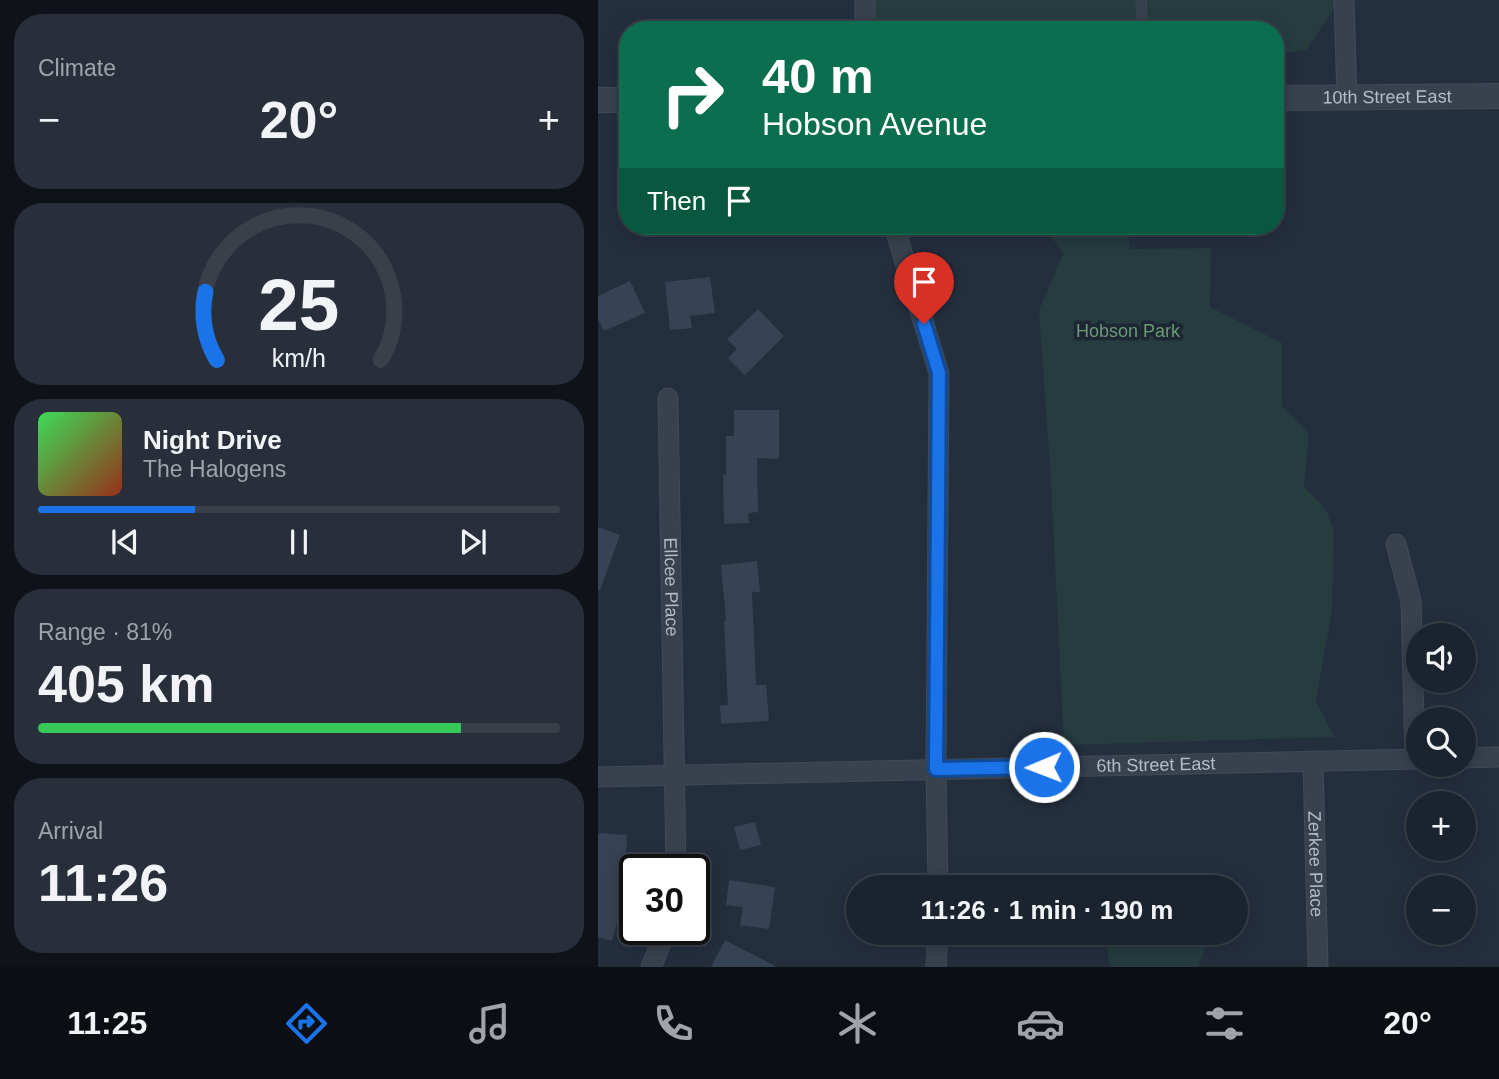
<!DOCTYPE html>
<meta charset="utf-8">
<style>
:root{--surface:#1b232e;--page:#282f3a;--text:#f1f3f6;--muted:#a0a4aa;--line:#39404a;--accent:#1a73e8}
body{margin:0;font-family:Arial,sans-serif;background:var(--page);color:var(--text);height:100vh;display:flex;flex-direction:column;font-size:26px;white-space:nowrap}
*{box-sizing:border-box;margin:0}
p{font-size:23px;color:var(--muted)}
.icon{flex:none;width:38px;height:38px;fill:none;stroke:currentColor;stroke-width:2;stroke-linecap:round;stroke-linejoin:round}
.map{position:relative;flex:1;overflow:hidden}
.drawer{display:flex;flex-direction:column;gap:14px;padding:14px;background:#0f1319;width:598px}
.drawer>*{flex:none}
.top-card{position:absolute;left:21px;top:21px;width:665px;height:214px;border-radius:28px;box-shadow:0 4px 18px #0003,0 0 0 2px var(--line);background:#0b6e4f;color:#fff;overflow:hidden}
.controls{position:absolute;left:808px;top:623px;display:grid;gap:14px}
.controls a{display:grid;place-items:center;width:70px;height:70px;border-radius:50%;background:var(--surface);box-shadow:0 4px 18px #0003,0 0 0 2px var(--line);font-size:35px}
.speed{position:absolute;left:21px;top:854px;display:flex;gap:14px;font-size:35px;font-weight:700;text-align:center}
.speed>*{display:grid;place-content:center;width:91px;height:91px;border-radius:50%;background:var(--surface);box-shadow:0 4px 18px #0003,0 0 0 2px var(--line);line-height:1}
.speed .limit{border:4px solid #111;border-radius:10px;background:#fff;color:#111}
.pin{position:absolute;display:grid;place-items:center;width:60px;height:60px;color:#fff;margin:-72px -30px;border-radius:50% 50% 50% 0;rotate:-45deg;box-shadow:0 0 7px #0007}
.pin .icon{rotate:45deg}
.me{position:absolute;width:77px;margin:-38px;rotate:269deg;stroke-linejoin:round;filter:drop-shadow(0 0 5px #0008)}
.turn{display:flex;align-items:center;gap:24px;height:147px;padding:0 28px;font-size:32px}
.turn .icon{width:91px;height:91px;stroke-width:2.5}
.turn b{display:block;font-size:49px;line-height:60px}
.then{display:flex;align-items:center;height:66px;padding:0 28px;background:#0003;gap:14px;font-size:26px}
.big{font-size:52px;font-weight:700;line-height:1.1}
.drawer .widget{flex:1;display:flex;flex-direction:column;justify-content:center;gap:10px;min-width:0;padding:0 24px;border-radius:28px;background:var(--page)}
.drawer .dial{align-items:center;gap:0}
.dial svg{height:182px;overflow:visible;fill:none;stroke:var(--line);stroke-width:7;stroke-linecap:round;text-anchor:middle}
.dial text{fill:var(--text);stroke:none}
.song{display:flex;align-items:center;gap:21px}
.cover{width:84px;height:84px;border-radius:10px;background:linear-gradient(135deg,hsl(130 70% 55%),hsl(10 70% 35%))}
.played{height:7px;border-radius:4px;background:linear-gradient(90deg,var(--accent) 30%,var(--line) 30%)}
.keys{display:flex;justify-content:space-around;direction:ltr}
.heat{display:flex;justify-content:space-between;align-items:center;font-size:38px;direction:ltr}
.charge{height:10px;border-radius:5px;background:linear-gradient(90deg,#34c759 81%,var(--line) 0)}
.trip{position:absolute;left:248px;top:875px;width:402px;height:70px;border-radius:35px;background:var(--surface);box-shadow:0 4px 18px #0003,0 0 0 2px var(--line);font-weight:700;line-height:70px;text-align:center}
.dock{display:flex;height:112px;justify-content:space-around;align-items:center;background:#0b0e12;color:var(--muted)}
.dock .icon{width:49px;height:49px}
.dock .current{color:var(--accent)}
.dock b{font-size:32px;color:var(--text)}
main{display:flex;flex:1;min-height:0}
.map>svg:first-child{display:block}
.green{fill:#263c3f}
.building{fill:#364354}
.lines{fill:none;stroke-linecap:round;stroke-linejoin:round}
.service-casing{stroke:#414a57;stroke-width:11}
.minor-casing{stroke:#414a57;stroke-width:21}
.tertiary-casing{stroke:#414a57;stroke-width:26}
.service{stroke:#38414e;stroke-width:10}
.minor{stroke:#38414e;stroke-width:19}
.tertiary{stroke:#38414e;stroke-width:24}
.route-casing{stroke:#114b97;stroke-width:18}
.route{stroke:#1a73e8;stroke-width:12}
.labels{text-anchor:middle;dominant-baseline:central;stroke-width:7;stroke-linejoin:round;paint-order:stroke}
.street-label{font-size:18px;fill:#b4bcc9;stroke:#1d2633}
.park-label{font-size:18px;fill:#6b9a76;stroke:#1d2633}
</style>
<main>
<section class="drawer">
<div class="widget"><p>Climate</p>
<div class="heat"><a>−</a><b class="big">20°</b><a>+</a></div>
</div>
<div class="widget dial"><svg viewBox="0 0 100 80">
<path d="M14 69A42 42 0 1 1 86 69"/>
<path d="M14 69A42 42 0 0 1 9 39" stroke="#1a73e8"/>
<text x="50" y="56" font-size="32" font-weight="700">25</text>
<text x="50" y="72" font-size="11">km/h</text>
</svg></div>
<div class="widget">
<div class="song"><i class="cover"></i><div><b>Night Drive</b><p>The Halogens</p></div></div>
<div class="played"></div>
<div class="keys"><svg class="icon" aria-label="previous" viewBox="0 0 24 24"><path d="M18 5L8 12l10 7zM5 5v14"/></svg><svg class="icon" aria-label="pause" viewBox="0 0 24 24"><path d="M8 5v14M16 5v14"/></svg><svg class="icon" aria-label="next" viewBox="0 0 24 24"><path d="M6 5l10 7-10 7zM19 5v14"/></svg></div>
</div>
<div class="widget"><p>Range · 81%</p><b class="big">405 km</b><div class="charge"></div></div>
<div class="widget"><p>Arrival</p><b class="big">11:26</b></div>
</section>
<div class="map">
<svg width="901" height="967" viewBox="0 0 901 967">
<rect width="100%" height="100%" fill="#242f3e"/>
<!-- green -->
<g class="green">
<polygon points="268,0 742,0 709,49 677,56 677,30 268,30"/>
<polygon points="446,226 531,226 531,249 613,248 612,307 684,343 684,406 711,433 706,487 728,509 736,531 734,610 718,701 736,737 466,745 453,482 441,310 465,254"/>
<polygon points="507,933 607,933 606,952 600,967 512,967"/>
</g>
<!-- building -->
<g class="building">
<polygon points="112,277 117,313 92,316 94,328 72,330 67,282"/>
<polygon points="32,281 47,313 6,331 0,319 0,296"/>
<polygon points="160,309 186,336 147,375 130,358 139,349 129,339"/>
<polygon points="136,410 181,410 181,459 159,458 160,512 150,513 151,523 126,524 125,475 128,475 128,436 136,436"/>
<polygon points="0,527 22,535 2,590 0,590"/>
<polygon points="159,561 162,592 154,592 158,685 168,685 171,721 123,724 122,706 130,705 126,621 128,621 123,565"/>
<polygon points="157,822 163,845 142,850 136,827"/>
<polygon points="0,833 29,835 26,897 14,941 0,937"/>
<polygon points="131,880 177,887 171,929 142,925 145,907 128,905"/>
<polygon points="127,940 148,951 179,967 113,967"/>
</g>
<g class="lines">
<defs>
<polyline id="service" points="543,0 545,30"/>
<g id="minor">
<polyline points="267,0 267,30"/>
<polyline points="746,0 749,98"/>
<polyline points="296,226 341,373 338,769 340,887"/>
<path id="s1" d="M 70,398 L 78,870"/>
<polyline points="798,544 813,601 817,759"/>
<polyline points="866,758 901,757"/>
<path id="s2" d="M 715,761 L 720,967"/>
<path id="s3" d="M 0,777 L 821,759"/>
<polyline points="53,967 69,929"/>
<polyline points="338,967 340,933"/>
</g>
<g id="tertiary">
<path id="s4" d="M 677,98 L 901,96"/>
<polyline points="0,100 30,100"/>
</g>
</defs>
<!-- service casing -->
<use href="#service" class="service-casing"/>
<!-- minor casing -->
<use href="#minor" class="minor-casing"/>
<!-- tertiary casing -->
<use href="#tertiary" class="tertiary-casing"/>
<!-- service -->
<use href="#service" class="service"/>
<!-- minor -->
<use href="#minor" class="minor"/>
<!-- tertiary -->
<use href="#tertiary" class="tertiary"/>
</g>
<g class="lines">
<defs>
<polyline id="route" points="326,324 341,373 338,769 446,767"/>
</defs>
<!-- route casing -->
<use href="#route" class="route-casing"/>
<!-- route -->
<use href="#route" class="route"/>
</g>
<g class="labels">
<!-- street labels -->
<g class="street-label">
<text stroke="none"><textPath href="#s4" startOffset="112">10th Street East</textPath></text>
<text stroke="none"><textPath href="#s1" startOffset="189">Ellcee Place</textPath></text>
<text stroke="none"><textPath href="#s3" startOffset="558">6th Street East</textPath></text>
<text stroke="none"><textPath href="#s2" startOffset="103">Zerkee Place</textPath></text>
</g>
<!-- park labels -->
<g class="park-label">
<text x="530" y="331">Hobson Park</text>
</g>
</g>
</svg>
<div class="controls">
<a><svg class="icon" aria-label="sound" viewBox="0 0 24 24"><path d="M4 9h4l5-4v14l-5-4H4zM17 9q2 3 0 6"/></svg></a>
<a><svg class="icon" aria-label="search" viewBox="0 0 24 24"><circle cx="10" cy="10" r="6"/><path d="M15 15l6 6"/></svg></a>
<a>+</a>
<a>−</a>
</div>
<div class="speed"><div class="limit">30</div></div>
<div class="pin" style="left:326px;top:324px;background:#d93025"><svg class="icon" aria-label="arrive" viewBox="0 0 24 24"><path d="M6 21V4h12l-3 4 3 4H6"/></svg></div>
<svg class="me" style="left:446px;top:767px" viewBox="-20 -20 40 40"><circle r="17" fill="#1a73e8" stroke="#fff" stroke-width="3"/><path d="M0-11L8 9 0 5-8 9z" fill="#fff"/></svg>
<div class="trip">11:26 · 1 min · 190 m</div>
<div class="top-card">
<div class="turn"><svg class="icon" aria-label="right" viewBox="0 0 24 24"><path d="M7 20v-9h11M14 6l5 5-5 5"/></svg><div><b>40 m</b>Hobson Avenue</div></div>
<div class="then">Then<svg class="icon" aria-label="arrive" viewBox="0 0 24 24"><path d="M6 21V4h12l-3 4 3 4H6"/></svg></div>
</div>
</div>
</main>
<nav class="dock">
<b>11:25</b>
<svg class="icon current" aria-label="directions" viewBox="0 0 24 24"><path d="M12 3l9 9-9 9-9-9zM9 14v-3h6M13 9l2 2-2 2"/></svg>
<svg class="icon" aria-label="music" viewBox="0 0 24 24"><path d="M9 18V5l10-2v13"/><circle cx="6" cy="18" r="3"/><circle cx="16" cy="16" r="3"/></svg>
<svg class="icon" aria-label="phone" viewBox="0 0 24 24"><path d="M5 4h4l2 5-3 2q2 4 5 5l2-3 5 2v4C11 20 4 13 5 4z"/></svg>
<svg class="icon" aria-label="climate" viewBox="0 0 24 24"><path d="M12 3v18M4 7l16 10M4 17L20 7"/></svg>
<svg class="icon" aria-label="car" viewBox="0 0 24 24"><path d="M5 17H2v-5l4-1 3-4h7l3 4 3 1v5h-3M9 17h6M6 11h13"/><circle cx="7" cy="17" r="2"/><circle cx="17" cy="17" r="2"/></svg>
<svg class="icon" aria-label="filters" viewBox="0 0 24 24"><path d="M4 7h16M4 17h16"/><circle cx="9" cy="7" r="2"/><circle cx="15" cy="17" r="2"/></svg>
<b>20°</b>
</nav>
